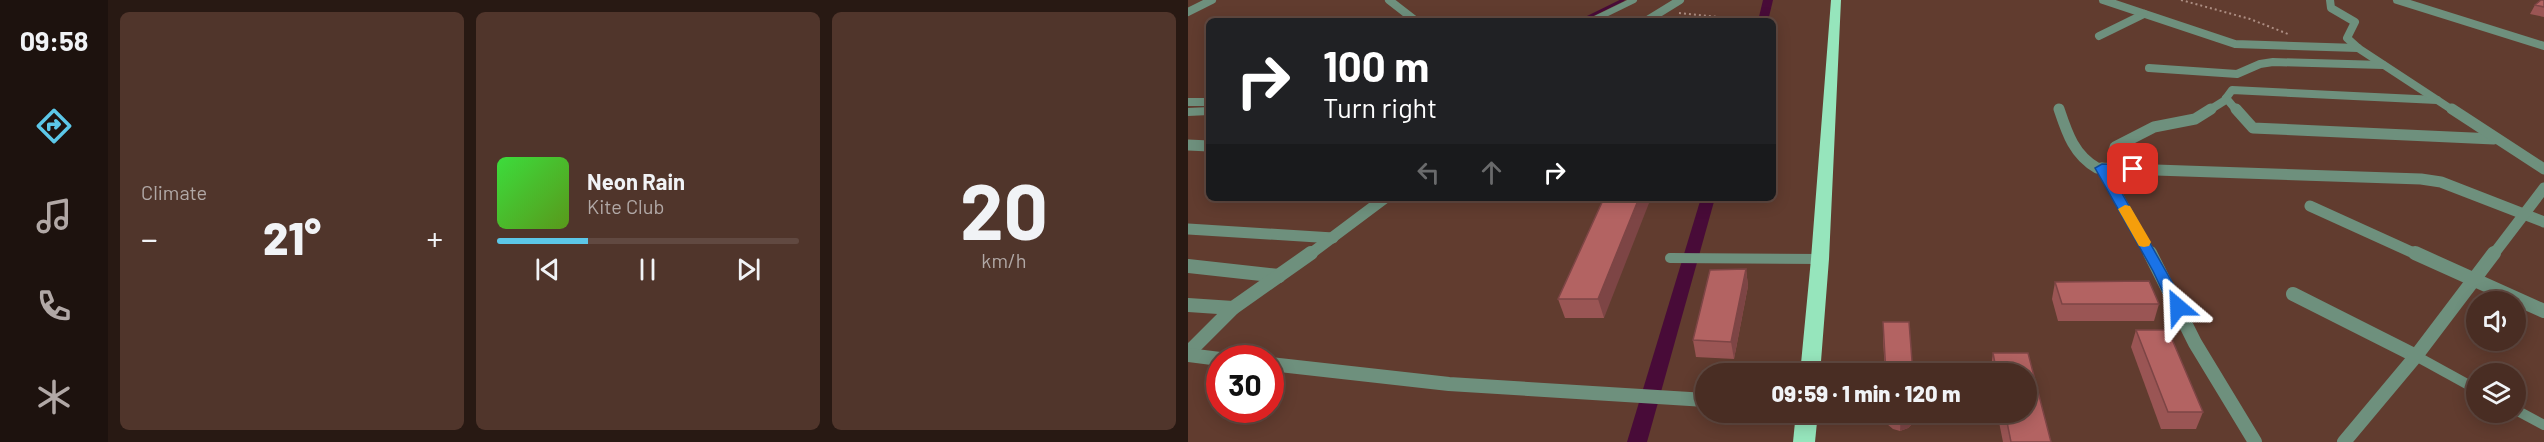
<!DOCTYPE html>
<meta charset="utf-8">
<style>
:root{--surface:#492d23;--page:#50352b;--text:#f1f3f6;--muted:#b1a8a6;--line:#614941;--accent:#5cc7e8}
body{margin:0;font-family:Barlow,sans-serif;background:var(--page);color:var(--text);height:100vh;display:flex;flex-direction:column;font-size:22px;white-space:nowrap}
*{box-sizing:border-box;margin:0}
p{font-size:20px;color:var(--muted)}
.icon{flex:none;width:33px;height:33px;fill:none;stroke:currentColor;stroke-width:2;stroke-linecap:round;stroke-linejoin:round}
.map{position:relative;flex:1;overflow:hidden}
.side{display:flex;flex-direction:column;gap:12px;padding:12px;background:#281913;width:1080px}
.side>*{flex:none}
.top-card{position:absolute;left:18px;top:18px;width:570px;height:183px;border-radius:9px;box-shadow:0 3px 15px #0003,0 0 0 2px var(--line);background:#202124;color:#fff;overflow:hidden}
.controls{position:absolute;left:1278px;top:291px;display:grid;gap:12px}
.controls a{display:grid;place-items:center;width:60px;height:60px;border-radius:50%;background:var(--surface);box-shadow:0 3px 15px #0003,0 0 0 2px var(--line);font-size:30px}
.speed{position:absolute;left:18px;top:345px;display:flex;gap:12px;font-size:30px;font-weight:700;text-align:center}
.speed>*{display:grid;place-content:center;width:78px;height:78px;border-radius:50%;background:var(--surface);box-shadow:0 3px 15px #0003,0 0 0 2px var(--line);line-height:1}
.speed .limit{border:9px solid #d22;background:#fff;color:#111}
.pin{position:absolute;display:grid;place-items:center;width:51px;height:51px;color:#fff;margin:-26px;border-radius:12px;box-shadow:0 3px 9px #0006}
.me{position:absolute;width:66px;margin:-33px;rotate:334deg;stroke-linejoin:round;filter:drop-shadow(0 0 4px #0008)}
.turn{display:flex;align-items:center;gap:21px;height:126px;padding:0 18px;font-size:27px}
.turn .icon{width:78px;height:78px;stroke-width:2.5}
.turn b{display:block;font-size:42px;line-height:51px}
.lanes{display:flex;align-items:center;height:57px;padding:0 18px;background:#0003;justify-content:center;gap:30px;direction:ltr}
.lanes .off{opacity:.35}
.big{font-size:45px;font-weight:800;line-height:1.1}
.side .tile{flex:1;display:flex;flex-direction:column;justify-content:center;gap:9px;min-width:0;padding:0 21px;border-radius:9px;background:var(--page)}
.side .dial{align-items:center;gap:0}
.dial b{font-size:78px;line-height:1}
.song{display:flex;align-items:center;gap:18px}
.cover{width:72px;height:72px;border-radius:9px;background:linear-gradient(135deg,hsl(120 70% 55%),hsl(90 70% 35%))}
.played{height:6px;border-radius:3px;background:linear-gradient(90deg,var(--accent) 30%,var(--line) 30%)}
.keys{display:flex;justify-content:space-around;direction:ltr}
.heat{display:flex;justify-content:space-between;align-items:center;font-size:33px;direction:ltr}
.side .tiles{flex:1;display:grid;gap:12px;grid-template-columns:repeat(3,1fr)}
.trip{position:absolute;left:507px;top:363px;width:342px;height:60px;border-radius:30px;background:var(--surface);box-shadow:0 3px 15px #0003,0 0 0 2px var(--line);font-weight:800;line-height:60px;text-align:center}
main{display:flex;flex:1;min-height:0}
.tab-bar{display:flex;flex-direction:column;width:108px;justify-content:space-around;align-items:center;background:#1d120e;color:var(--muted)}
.tab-bar .icon{width:42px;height:42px}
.tab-bar .active{color:var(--accent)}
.tab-bar b{font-size:27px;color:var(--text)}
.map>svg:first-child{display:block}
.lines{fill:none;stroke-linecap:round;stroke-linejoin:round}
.stream{stroke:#480b38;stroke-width:3}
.canal{fill:#480b38;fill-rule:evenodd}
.path{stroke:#ad8e83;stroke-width:2;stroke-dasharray:2 3;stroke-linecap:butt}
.service-far2{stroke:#6e907d;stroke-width:6}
.service-far1{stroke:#6e907d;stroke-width:8}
.service{stroke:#6e907d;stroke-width:10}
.minor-far2{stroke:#6e907d;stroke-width:8}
.minor-far1{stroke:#6e907d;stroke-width:11}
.minor{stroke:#6e907d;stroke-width:14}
.tertiary-far2{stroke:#6e907d;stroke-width:8}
.tertiary-far1{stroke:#6e907d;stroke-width:11}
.tertiary{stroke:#6e907d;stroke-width:14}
.trunk{fill:#96e5bc;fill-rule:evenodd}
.wall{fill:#9a5554}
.shaded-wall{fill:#7d4545}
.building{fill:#b36362;stroke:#7d4545;stroke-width:1.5}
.route{fill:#1a73e8;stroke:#114b97;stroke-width:1.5}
.slow{fill:#f59e0b}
</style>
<main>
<nav class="tab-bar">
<b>09:58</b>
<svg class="icon active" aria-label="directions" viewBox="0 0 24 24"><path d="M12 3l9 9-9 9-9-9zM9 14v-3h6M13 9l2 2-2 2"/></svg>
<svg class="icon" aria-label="music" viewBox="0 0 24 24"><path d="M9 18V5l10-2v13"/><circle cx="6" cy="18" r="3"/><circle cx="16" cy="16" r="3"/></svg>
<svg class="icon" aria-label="phone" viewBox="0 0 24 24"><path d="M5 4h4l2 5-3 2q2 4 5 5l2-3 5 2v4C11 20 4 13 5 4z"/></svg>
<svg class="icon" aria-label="climate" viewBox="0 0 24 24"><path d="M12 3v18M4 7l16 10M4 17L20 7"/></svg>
</nav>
<section class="side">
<div class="tiles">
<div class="tile"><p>Climate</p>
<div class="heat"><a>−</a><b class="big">21°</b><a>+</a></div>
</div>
<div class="tile">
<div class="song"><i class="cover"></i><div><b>Neon Rain</b><p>Kite Club</p></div></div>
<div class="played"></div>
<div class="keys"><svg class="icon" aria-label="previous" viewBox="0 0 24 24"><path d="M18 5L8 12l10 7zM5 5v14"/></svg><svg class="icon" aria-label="pause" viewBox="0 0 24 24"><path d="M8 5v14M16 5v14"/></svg><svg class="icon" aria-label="next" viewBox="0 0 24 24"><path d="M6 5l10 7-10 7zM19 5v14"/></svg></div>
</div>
<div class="tile dial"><b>20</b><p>km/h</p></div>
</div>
</section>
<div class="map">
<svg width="1356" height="442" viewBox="0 0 1356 442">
<rect width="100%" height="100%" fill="#613c2f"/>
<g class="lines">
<!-- stream -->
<polyline class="stream" points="392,21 435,0"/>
<!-- canal -->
<g class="canal">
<polygon points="575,0 585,0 580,21 570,21"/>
<polygon points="513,198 527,198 459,442 439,442"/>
</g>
<!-- path -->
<g class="path">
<polyline points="993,0 1062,19 1100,34"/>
<polyline points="491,13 549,19"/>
</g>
<!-- service-far2 -->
<polyline class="service-far2" points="403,21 446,0"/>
<!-- service-far1 -->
<polyline class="service-far1" points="0,112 21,111"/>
<!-- service -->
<g class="service">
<polyline points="482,258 632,259"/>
<polyline points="1228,356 1288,389"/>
<polyline points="1328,410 1356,425"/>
</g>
<!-- minor-far2 -->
<g class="minor-far2">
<polyline points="201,0 228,21"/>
<polyline points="915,0 1047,44 1170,48"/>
<polyline points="1209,0 1356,46"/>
<polyline points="0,12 24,0"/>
<polyline points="458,21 492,0"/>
<polyline points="911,36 956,14"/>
<polyline points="961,68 1049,74 1072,64 1085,62 1195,65"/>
<polyline points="1038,98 1049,111"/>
<polyline points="0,102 21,102"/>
<polyline points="871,108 872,111"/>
<polyline points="1020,111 1036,101 1044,90 1249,100"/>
</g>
<!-- minor-far1 -->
<g class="minor-far1">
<path d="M 871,109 C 879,133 886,155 909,168 L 1233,179 L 1253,182 L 1356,222"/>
<polyline points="1048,109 1065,128 1306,139"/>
<polyline points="0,145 21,146"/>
<polyline points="914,168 963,255"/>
<polyline points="924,168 927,147 966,127 1007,119 1023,109"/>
<polyline points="1122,206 1230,255"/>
<polyline points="0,229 145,238"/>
<polyline points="121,255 197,198"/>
</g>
<!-- minor -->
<g class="minor">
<polyline points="962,253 1007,343 1067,442"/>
<polyline points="1227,253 1356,311"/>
<polyline points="0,266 91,276"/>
<polyline points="1105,294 1228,356"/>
<polyline points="0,305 45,308"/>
<polyline points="0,353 45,308 123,253"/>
<polyline points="0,355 32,359"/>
<polyline points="82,364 261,384 518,400"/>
</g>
<!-- tertiary-far2 -->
<polyline class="tertiary-far2" points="1142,0 1143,8 1167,22 1159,38 1170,48 1266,111"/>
<!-- tertiary-far1 -->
<g class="tertiary-far1">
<polyline points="1264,109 1356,169"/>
<polyline points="1305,255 1356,188"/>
</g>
<!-- tertiary -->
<polyline class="tertiary" points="1156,442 1228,356 1306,253"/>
<!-- trunk -->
<g class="trunk">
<polygon points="643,0 653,0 641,259 632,374 612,374 623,259"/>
<polygon points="608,412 630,412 627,442 605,442"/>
</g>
</g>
<!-- wall -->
<g class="wall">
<polygon points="1356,0 1356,17 1342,14 1347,5"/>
<polygon points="416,198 416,318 377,318 370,299"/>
<polygon points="558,269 560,286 546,359 508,357 505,340"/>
<polygon points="867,282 971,304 966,321 870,321 864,299"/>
<polygon points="695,322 725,374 697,374 695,339"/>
<polygon points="948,330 1015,412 1008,429 973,429 943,347"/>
<polygon points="805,353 840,353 863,442 815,442 809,412 838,412 838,374 802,374"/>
<polygon points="699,412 747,412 747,415 725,415 725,423 720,428 712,431 705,429 699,424"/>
</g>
<!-- shaded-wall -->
<g class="shaded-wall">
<polygon points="451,198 463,198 416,318 410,299"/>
<polygon points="558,269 560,286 546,359 543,342"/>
<polygon points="716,412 725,412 725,423 720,428 712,431 713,413"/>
</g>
<!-- building -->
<g class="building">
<polygon points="1353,0 1356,0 1356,7 1347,5"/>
<polygon points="416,198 451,198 410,299 370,299"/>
<polygon points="558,269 543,342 505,340 522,270"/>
<polygon points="961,281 971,304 874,304 867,282"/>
<polygon points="695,322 721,322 725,374 698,374"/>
<polygon points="948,330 980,330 1015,412 980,412"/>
<polygon points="805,353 840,353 863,442 823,442 817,412 838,412 838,374 809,374"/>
</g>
<!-- route -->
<polygon class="route" points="914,164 945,165 952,169 945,172 922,172 998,307 995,311 984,311 982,307 965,271 907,168"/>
<!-- slow -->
<polygon class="slow" points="937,205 942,206 963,242 961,246 956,247 951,246 930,209"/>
</svg>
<div class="controls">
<a><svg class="icon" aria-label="sound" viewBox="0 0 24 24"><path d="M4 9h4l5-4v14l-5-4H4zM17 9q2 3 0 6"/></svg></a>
<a><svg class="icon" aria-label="layers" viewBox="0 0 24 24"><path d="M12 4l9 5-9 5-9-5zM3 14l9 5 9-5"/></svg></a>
</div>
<div class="speed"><div class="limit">30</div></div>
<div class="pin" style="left:945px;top:169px;background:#d93025"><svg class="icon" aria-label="arrive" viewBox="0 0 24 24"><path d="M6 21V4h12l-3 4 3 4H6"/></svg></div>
<svg class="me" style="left:990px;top:307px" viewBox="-20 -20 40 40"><path d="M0-17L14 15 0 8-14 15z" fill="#1a73e8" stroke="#fff" stroke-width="4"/></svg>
<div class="trip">09:59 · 1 min · 120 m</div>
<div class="top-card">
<div class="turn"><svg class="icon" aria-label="right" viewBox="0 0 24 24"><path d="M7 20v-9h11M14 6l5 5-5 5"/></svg><div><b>100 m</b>Turn right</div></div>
<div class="lanes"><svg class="icon off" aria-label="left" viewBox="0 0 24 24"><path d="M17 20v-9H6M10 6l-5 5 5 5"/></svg><svg class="icon off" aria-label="ahead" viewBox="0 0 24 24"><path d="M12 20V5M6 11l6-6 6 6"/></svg><svg class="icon" aria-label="right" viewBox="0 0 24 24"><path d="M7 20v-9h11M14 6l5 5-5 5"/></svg></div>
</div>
</div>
</main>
